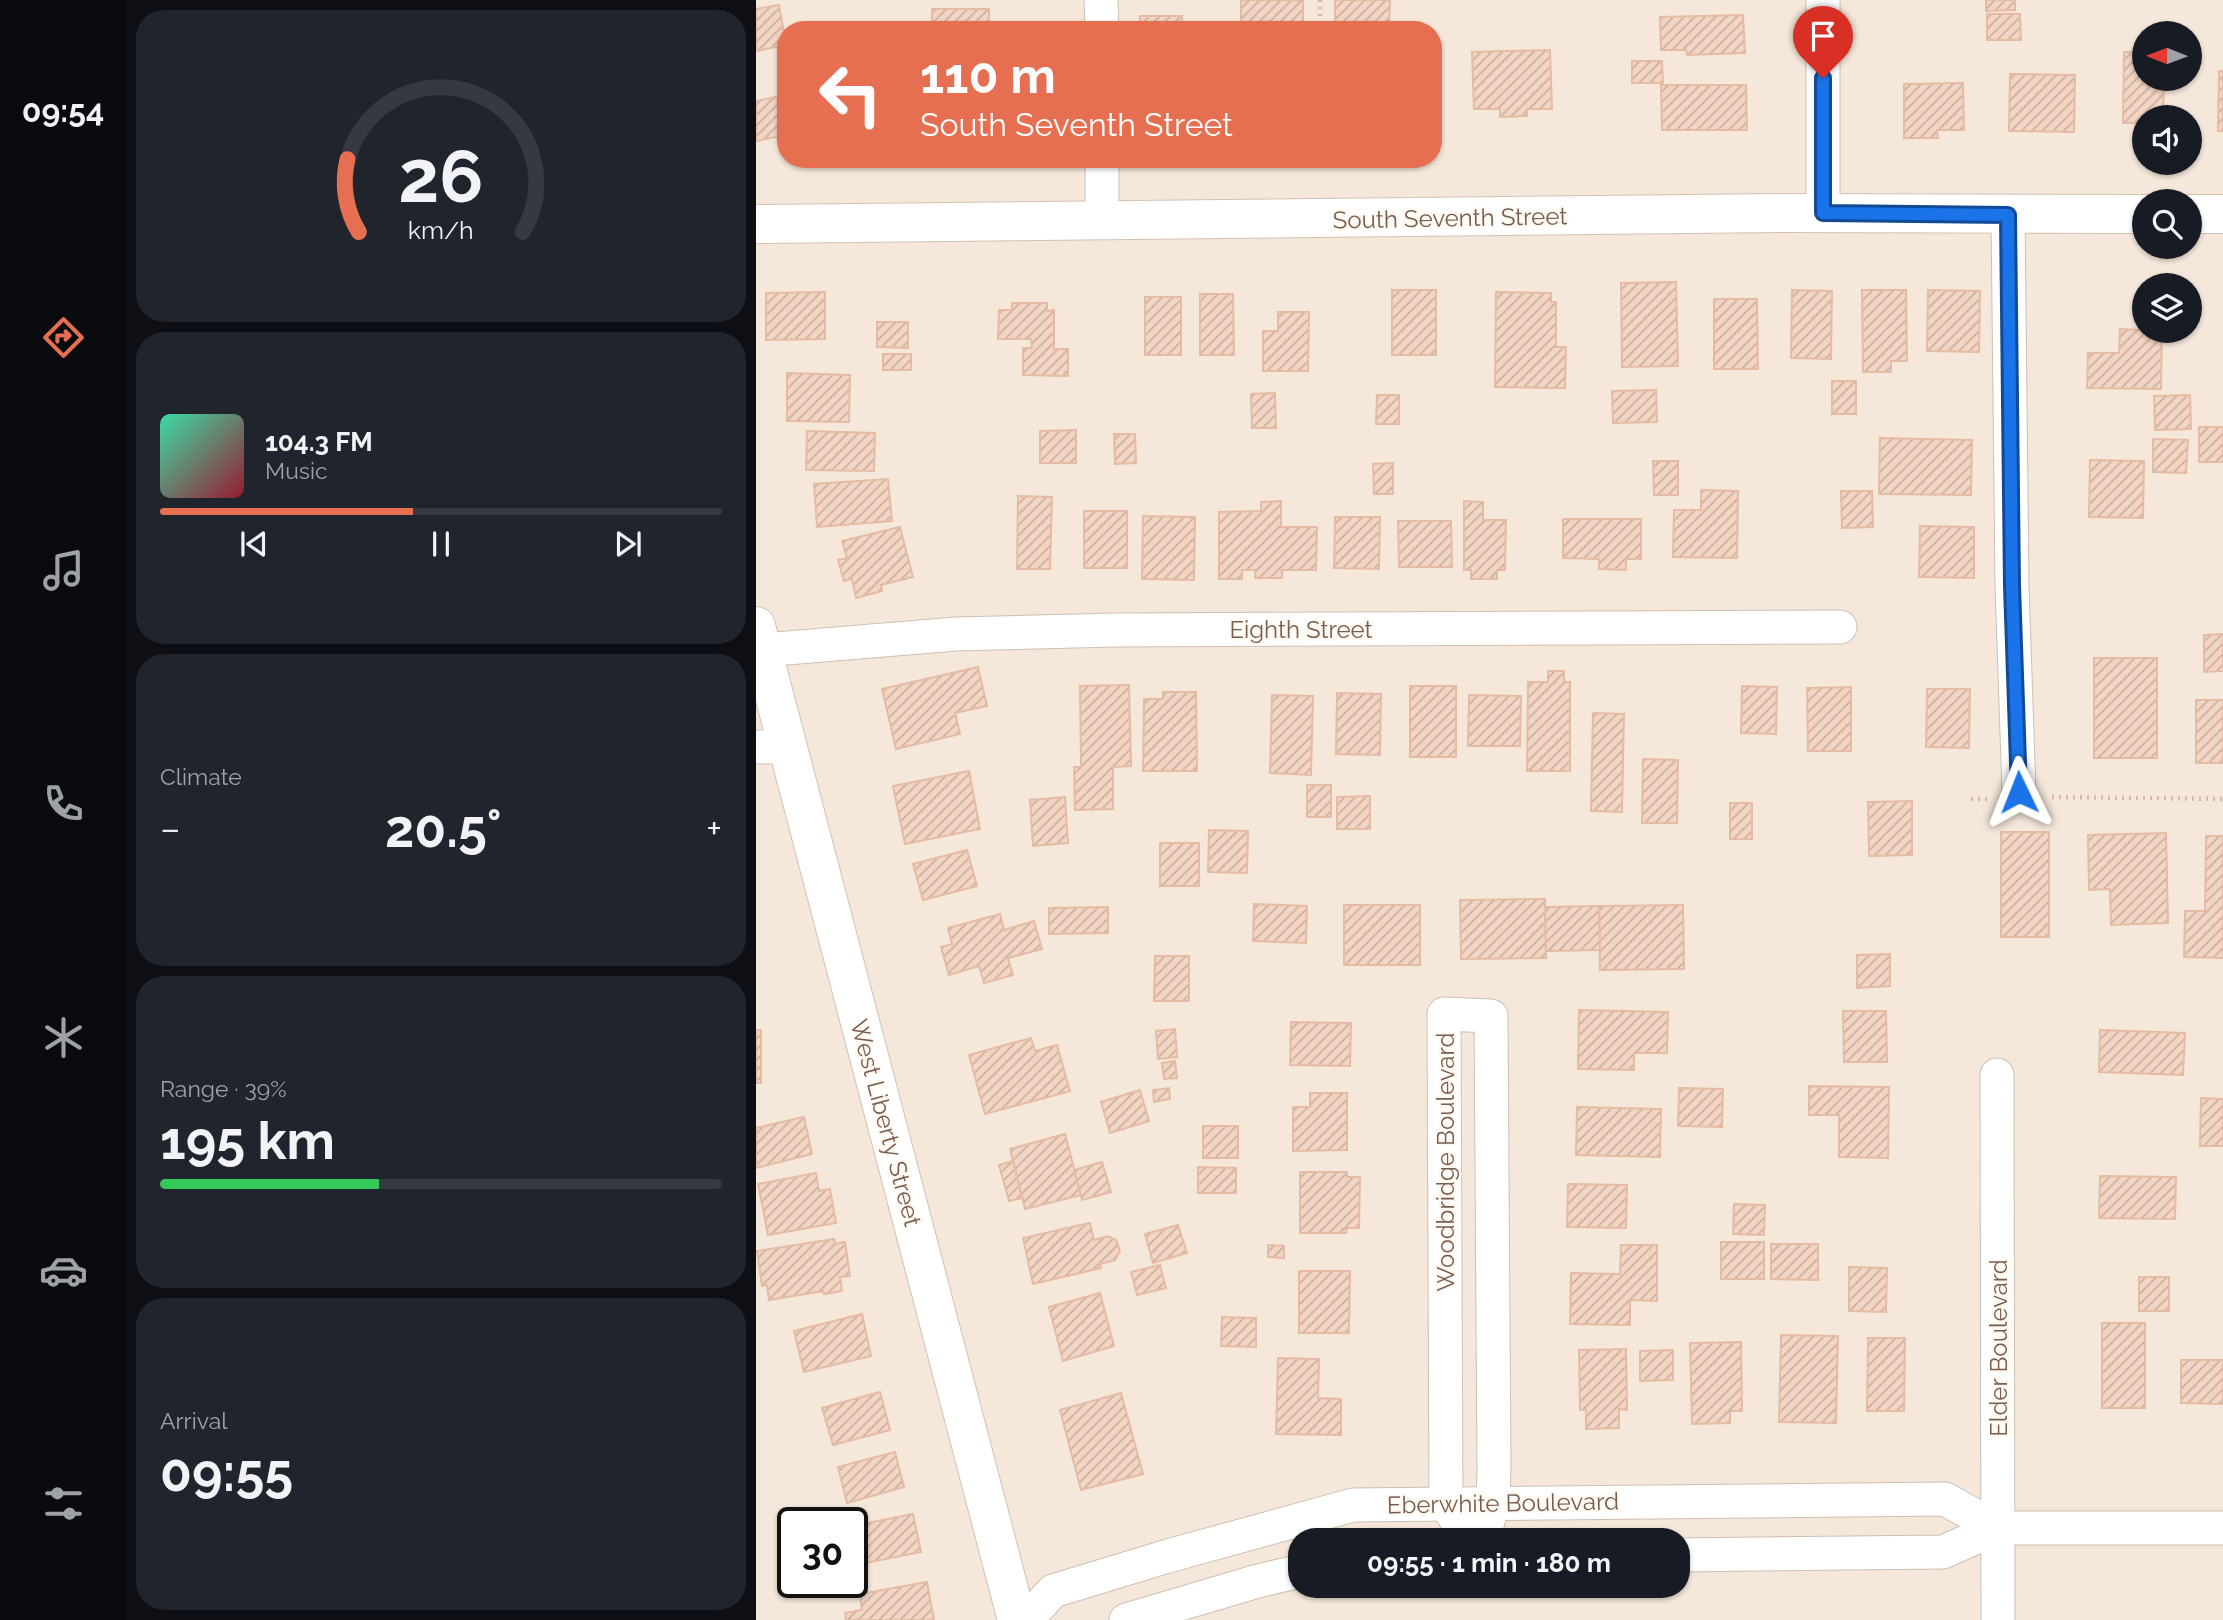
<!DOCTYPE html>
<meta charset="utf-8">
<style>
:root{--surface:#171b24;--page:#20242c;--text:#f1f3f6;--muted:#9ea1a6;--line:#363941;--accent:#e76f51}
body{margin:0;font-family:Raleway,sans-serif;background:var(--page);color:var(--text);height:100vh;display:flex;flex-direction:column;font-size:26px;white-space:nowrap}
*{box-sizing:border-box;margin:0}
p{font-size:23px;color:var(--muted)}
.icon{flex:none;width:38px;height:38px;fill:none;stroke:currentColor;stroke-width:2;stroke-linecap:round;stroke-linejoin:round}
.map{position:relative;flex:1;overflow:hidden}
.drawer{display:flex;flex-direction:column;gap:10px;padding:10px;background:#0d0f14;width:630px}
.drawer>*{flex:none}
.top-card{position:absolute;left:21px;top:21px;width:665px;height:147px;border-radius:28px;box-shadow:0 2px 5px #0004;background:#e76f51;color:#fff;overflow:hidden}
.needle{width:46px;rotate:271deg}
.tools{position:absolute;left:1376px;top:21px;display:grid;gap:14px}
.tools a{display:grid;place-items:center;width:70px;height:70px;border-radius:50%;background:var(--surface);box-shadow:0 2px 5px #0004;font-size:35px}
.speed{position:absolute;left:21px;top:1507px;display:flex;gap:14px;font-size:35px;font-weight:700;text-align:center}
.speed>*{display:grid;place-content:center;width:91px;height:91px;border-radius:50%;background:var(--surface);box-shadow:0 2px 5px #0004;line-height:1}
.speed .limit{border:4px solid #111;border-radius:10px;background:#fff;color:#111}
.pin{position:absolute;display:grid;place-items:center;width:60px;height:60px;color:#fff;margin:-72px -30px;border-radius:50% 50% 50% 0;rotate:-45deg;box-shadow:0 0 7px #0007}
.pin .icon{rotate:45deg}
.me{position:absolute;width:77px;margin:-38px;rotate:358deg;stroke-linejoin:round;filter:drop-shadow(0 0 5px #0008)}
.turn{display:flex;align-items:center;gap:24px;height:147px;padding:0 28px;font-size:32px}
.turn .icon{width:91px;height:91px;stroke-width:2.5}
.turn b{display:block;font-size:49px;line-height:60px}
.big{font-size:52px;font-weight:700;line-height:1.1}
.drawer .card{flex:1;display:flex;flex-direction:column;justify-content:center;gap:10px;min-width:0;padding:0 24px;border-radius:28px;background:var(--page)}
.drawer .dial{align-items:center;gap:0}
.dial svg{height:182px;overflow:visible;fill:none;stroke:var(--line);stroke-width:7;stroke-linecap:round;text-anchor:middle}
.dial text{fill:var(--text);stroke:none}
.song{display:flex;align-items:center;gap:21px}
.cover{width:84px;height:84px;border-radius:10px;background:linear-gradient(135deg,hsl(160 70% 55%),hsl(350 70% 35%))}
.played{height:7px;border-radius:4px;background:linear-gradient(90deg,var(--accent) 45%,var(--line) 45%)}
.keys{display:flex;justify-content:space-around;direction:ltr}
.heat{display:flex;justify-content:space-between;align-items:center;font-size:38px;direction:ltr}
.charge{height:10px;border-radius:5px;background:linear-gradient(90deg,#34c759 39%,var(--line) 0)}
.trip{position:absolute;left:532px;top:1528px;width:402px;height:70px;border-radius:28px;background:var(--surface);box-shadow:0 2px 5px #0004;font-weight:700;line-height:70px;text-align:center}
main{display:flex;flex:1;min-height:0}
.dock{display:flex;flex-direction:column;width:126px;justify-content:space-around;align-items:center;background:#090b0e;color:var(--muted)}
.dock .icon{width:49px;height:49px}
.dock .selected{color:var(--accent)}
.dock b{font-size:32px;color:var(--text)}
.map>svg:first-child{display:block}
.residential{fill:#f5e8da;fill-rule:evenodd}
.building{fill:url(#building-hatch);stroke:#e6bba3;stroke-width:2}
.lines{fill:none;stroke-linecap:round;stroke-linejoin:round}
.street-casing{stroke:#d1beb0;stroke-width:35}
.secondary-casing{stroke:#d6c0b0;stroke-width:40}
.path{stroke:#d9b8a5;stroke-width:4.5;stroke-dasharray:2 5;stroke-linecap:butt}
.street{stroke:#fff;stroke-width:33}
.secondary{stroke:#fff;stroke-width:38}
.route-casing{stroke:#114b97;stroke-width:18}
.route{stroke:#1a73e8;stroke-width:12}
.labels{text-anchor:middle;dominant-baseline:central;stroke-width:5;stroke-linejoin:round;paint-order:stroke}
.street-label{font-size:24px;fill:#7a5c4d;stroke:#fffaf3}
</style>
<main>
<nav class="dock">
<b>09:54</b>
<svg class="icon selected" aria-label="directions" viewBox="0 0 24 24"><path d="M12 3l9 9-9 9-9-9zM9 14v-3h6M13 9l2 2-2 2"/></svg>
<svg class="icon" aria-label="music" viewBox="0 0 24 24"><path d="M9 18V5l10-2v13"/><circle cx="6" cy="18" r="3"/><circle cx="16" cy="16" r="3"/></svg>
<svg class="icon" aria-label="phone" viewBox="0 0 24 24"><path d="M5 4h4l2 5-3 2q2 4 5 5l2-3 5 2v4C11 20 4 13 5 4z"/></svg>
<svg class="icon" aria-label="climate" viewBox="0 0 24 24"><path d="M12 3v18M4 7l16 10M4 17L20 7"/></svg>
<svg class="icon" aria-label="car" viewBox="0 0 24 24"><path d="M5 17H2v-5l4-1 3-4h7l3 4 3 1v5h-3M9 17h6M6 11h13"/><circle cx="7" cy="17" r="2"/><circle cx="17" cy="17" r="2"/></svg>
<svg class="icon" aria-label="filters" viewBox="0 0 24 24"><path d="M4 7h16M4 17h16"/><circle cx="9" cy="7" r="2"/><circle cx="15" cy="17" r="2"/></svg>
</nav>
<section class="drawer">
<div class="card dial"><svg viewBox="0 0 100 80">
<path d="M14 69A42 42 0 1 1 86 69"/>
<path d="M14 69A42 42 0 0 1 9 37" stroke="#e76f51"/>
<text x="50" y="56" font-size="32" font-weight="700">26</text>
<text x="50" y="72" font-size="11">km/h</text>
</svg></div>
<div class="card">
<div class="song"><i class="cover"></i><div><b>104.3 FM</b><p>Music</p></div></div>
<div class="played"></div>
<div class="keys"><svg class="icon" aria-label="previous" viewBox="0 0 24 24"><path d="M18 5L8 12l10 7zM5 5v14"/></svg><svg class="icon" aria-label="pause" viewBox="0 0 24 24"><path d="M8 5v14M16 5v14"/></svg><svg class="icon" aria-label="next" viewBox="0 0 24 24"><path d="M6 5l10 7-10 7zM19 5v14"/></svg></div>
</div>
<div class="card"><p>Climate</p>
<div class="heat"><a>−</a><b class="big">20.5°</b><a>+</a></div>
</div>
<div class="card"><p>Range · 39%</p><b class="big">195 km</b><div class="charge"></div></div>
<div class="card"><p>Arrival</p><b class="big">09:55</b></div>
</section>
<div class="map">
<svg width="1467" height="1620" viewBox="0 0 1467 1620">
<defs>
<pattern id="building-hatch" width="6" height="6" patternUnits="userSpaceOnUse" patternTransform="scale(1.75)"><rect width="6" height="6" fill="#f3d5c3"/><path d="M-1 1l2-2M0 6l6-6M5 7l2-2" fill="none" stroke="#cab0a1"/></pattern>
</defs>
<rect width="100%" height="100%" fill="#fdf6ec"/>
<!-- residential -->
<path class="residential" d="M 0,0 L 1467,0 L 1467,1620 L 0,1620 ZM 30,30 L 677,30 L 677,159 L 30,159 ZM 1388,33 L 1433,33 L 1433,79 L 1388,79 ZM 1388,117 L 1433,117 L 1433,163 L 1388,163 ZM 1388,201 L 1433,201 L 1433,247 L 1388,247 ZM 1388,285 L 1433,285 L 1433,331 L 1388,331 ZM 37,1522 L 96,1522 L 96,1582 L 37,1582 ZM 544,1540 L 922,1540 L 922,1586 L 544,1586 Z"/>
<!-- building -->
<g class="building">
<rect x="485" y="0" width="62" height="25"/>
<polygon points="579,0 634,0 633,30 579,30"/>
<polygon points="1230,0 1259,0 1259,10 1230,11"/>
<polygon points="23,5 30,45 0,51 0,9"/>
<rect x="176" y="9" width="57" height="21"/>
<polygon points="1231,14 1264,14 1265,40 1231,40"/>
<polygon points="987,15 989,53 931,55 930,50 905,50 904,17"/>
<rect x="384" y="16" width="42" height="14"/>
<polygon points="794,50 796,109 771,109 771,116 744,117 744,109 718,109 716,52"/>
<polygon points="1368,52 1388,52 1388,79 1408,79 1407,117 1388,117 1388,123 1367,123"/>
<polygon points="876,61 906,61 907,83 876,83"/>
<polygon points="1463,71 1467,71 1467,131 1462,131"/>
<polygon points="1254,74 1319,75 1318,132 1253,131"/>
<polygon points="1207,83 1208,130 1181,130 1182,138 1148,138 1148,84"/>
<polygon points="905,85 990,85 991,130 906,130"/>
<polygon points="29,95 30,135 0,141 0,101"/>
<polygon points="920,282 922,366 866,367 865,283"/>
<rect x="636" y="290" width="44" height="65"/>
<polygon points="1036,290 1076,291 1075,359 1035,358"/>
<polygon points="1106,290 1150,290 1151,361 1135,361 1135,372 1107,372"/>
<polygon points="1172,290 1224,291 1223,352 1171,351"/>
<polygon points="69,292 69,339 10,340 10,293"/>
<polygon points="740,292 795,293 795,302 800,302 800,347 810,347 809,388 739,387"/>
<polygon points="444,294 477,294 478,355 444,355"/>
<rect x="389" y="297" width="36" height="58"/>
<polygon points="958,299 1001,299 1002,369 958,369"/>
<polygon points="256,303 291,303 291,311 298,310 298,349 312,349 312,376 267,375 267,348 276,348 275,339 242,339 243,310 256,310"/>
<polygon points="522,312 553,312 552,371 507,371 507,331 522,331"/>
<polygon points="121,322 152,322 152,348 121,347"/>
<polygon points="1364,329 1406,331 1405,389 1331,388 1332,353 1363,353"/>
<rect x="127" y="354" width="28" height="16"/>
<polygon points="31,373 94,375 93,422 31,421"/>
<rect x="1076" y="381" width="24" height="33"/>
<polygon points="900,390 901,422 857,423 856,391"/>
<polygon points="519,393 520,428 496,428 495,394"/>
<polygon points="621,395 643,395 643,424 620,424"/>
<polygon points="1434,395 1435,429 1399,430 1398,396"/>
<rect x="1443" y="427" width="24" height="35"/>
<polygon points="320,430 320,463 284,463 284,431"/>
<polygon points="51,431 119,433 118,471 50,470"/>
<polygon points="358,434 379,434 380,463 359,464"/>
<polygon points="1124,438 1216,440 1215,495 1123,494"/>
<polygon points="1397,439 1432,440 1430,473 1397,472"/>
<polygon points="1334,460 1388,461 1387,518 1333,517"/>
<polygon points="897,461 922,461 922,495 898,495"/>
<polygon points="637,463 637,494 618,494 617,464"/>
<polygon points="132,479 136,521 61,527 58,484"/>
<polygon points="945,490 982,491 981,558 917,557 918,510 945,510"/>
<polygon points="1085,491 1116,491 1117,527 1086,528"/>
<polygon points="262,496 296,497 294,569 261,569"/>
<polygon points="525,501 525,527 561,527 560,570 526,570 526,578 499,578 499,570 486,570 486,579 463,579 463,512 505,511 505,502"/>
<polygon points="708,501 727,502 727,520 750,520 749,570 741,570 741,579 715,579 715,570 708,570"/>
<rect x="328" y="511" width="43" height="57"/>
<polygon points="387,516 439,517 438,580 386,579"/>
<polygon points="579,517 624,517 623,569 578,568"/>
<polygon points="807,519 885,519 885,559 870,559 870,570 843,569 843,559 807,558"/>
<polygon points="642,521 695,521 696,567 643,567"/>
<polygon points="1164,526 1218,527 1218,578 1163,577"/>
<polygon points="144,527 157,577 125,585 126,591 100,598 96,579 88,581 82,560 91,558 86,541"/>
<polygon points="1467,634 1467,671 1448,672 1448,635"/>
<rect x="1338" y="658" width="63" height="100"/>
<polygon points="222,667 231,706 199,713 204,734 140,749 126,689"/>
<polygon points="792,671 808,671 808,682 814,682 814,771 771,771 772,682 792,682"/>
<polygon points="373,685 375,766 357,767 357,809 319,810 318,767 325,767 324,686"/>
<rect x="654" y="686" width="46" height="71"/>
<polygon points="986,686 1021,687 1020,734 985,733"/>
<polygon points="1095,687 1095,751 1052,751 1051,688"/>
<polygon points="1171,689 1214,689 1213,748 1170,747"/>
<polygon points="407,692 440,692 441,771 387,771 388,699 407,699"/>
<polygon points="581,693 625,694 624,755 580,754"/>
<polygon points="516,695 557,696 555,775 514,773"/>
<polygon points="713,695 765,696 764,746 712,746"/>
<rect x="1440" y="700" width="27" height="63"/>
<polygon points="837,713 868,714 866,812 835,811"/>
<polygon points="887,759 922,760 921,823 886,823"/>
<polygon points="213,771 224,829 149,844 137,786"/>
<rect x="551" y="785" width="24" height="32"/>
<polygon points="614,796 614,829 581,829 581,797"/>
<polygon points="309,797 312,843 277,846 274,800"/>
<polygon points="1156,801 1156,855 1113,856 1112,802"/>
<rect x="974" y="803" width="22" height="36"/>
<polygon points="453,830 492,831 491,873 452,872"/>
<rect x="1245" y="832" width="48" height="105"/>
<polygon points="1410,833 1412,923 1355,925 1354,889 1333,890 1332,835"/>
<polygon points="1450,836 1467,836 1467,958 1428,957 1429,911 1449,911"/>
<rect x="404" y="843" width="39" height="43"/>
<polygon points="211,850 221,886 167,900 157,864"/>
<polygon points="789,899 790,958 705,959 704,900"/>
<polygon points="498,904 551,906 550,943 497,941"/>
<rect x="588" y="905" width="76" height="60"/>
<polygon points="927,905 928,969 844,970 843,906"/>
<polygon points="843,906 844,950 790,951 789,907"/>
<polygon points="352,907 352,933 293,934 293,908"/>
<polygon points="244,914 248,930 278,921 286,949 252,958 257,975 228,983 223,966 193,975 185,947 196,944 192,928"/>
<polygon points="1134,954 1134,986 1101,988 1101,955"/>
<polygon points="399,956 433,956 433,1001 398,1001"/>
<polygon points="823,1010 912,1012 911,1053 878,1053 878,1070 822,1069"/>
<polygon points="1087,1011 1130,1011 1131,1062 1088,1062"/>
<polygon points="535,1022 595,1023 594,1066 534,1065"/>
<polygon points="419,1029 421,1057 402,1059 400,1031"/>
<rect x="0" y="1030" width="5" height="53"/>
<polygon points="1344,1030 1429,1033 1427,1075 1343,1072"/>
<polygon points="275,1038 279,1051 301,1045 314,1091 229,1114 213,1055"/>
<polygon points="419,1061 421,1078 408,1079 406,1063"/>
<polygon points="1053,1086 1133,1087 1132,1158 1083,1157 1083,1115 1053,1115"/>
<polygon points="413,1088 414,1099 398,1102 397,1090"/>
<polygon points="923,1088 967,1089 966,1127 922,1126"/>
<polygon points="384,1090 393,1121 354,1133 345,1102"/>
<polygon points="554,1093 591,1093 591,1150 537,1151 537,1107 554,1107"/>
<polygon points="1445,1098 1467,1099 1467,1146 1444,1146"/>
<polygon points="821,1107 905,1109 904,1157 820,1155"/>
<polygon points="48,1117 56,1154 0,1168 0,1128"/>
<rect x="447" y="1126" width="35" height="32"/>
<polygon points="309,1134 325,1195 269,1209 254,1149"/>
<polygon points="257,1161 266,1198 253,1201 243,1165"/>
<polygon points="346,1162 355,1192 326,1200 318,1170"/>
<polygon points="442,1167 480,1168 480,1193 442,1193"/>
<polygon points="544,1172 591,1172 591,1177 604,1177 603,1228 591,1228 590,1233 544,1233"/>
<polygon points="60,1173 63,1191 74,1189 80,1223 12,1235 2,1184"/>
<polygon points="1344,1176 1420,1177 1419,1219 1343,1218"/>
<polygon points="812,1184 871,1185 870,1228 811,1227"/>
<polygon points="978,1204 1009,1205 1008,1235 977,1234"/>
<polygon points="334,1223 338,1240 352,1236 360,1240 364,1251 359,1260 344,1264 345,1268 277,1284 267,1238"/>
<polygon points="422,1225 431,1253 397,1263 389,1234"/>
<polygon points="78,1239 79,1244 89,1242 94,1276 84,1277 86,1291 68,1294 67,1291 13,1300 11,1285 6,1286 1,1251"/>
<rect x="965" y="1242" width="43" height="37"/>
<polygon points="1015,1244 1062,1244 1062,1280 1015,1279"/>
<polygon points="512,1245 528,1246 528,1258 512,1257"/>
<polygon points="865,1245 901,1245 901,1301 874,1300 874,1325 814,1324 815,1273 864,1274"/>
<polygon points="404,1265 410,1288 381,1295 375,1272"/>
<polygon points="1093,1267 1131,1268 1130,1312 1093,1311"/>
<polygon points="543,1271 594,1271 593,1333 543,1333"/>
<rect x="1383" y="1277" width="30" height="34"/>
<polygon points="344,1293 358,1346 307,1361 293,1307"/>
<polygon points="106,1314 115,1356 48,1372 38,1331"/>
<polygon points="466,1317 500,1318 500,1347 465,1346"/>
<rect x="1346" y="1323" width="43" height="85"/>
<polygon points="1025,1335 1082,1336 1080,1423 1023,1422"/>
<polygon points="1112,1338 1149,1338 1148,1411 1111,1411"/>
<polygon points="985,1342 986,1411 974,1411 974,1423 936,1424 934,1343"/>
<polygon points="870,1349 871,1410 863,1409 863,1428 830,1429 830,1410 824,1410 823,1350"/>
<polygon points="917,1350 917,1380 884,1381 884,1351"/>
<polygon points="522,1358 563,1359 562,1398 585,1399 585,1435 520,1434"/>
<polygon points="1425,1360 1467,1360 1467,1404 1425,1403"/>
<polygon points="124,1392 134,1430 77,1445 66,1408"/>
<polygon points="365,1393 387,1474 325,1490 304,1410"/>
<polygon points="139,1452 148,1487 91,1503 82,1467"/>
<polygon points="157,1514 165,1552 104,1564 96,1526"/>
<polygon points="171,1582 178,1620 90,1620 89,1613 106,1610 104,1594"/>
</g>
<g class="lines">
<defs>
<g id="street">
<polyline points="345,0 346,30"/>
<polyline points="346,159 346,221"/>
<polyline points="1067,213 1067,0"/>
<polyline points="1252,214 1256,586 1263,792"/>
<polyline points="6,650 200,634 359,630 1084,627"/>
<polyline points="0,747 31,747"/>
<polyline points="1241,1075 1242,1620"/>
<polyline points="712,1540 690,1503 688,1014 735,1016 738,1468 737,1502 727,1540"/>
<polyline points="922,1555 1187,1552 1241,1528 1467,1528"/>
<polyline points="270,1620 297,1591 412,1556 597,1505 1189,1499 1241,1528"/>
<polyline points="370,1620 502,1581 544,1571"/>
</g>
<g id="secondary">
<polyline points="1433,214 1467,214"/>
<polyline points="0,224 1025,213 1388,214"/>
<polyline points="0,626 261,1620"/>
</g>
</defs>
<!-- street casing -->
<use href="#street" class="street-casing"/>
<!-- secondary casing -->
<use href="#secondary" class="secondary-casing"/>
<!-- path -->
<g class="path">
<polyline points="564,30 564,0"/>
<polyline points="1296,797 1467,799"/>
<polyline points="1215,799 1232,799"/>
</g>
<!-- street -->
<use href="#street" class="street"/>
<!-- secondary -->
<use href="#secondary" class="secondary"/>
</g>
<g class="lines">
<defs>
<polyline id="route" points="1067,78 1067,213 1252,215 1256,586 1263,792"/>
</defs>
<!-- route casing -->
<use href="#route" class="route-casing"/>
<!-- route -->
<use href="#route" class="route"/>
</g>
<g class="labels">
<!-- street labels -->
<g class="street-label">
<text transform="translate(694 218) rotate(-1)">South Seventh Street</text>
<text x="545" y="629">Eighth Street</text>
<text transform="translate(130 1123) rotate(75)">West Liberty Street</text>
<text transform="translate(689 1162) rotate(-90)">Woodbridge Boulevard</text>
<text transform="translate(1242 1348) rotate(-90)">Elder Boulevard</text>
<text transform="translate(747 1503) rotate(-1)">Eberwhite Boulevard</text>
</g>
</g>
</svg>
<div class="tools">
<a><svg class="needle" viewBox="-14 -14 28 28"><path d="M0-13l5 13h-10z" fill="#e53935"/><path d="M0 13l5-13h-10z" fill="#9ea1a6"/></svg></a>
<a><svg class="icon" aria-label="sound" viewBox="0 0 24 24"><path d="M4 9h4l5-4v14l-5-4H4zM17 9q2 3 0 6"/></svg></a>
<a><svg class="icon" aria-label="search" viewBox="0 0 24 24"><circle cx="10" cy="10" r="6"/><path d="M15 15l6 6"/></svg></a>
<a><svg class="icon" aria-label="layers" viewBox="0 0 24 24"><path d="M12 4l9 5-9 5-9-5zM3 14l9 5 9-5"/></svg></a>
</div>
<div class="speed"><div class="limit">30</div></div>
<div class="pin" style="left:1067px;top:78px;background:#d93025"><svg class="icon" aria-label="arrive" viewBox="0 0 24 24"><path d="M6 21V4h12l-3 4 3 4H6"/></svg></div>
<svg class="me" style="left:1263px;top:792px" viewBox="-20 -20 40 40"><path d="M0-17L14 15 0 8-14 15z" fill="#1a73e8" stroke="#fff" stroke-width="4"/></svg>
<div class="trip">09:55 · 1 min · 180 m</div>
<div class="top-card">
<div class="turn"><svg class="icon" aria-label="left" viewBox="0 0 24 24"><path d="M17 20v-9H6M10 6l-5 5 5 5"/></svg><div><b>110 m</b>South Seventh Street</div></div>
</div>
</div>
</main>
